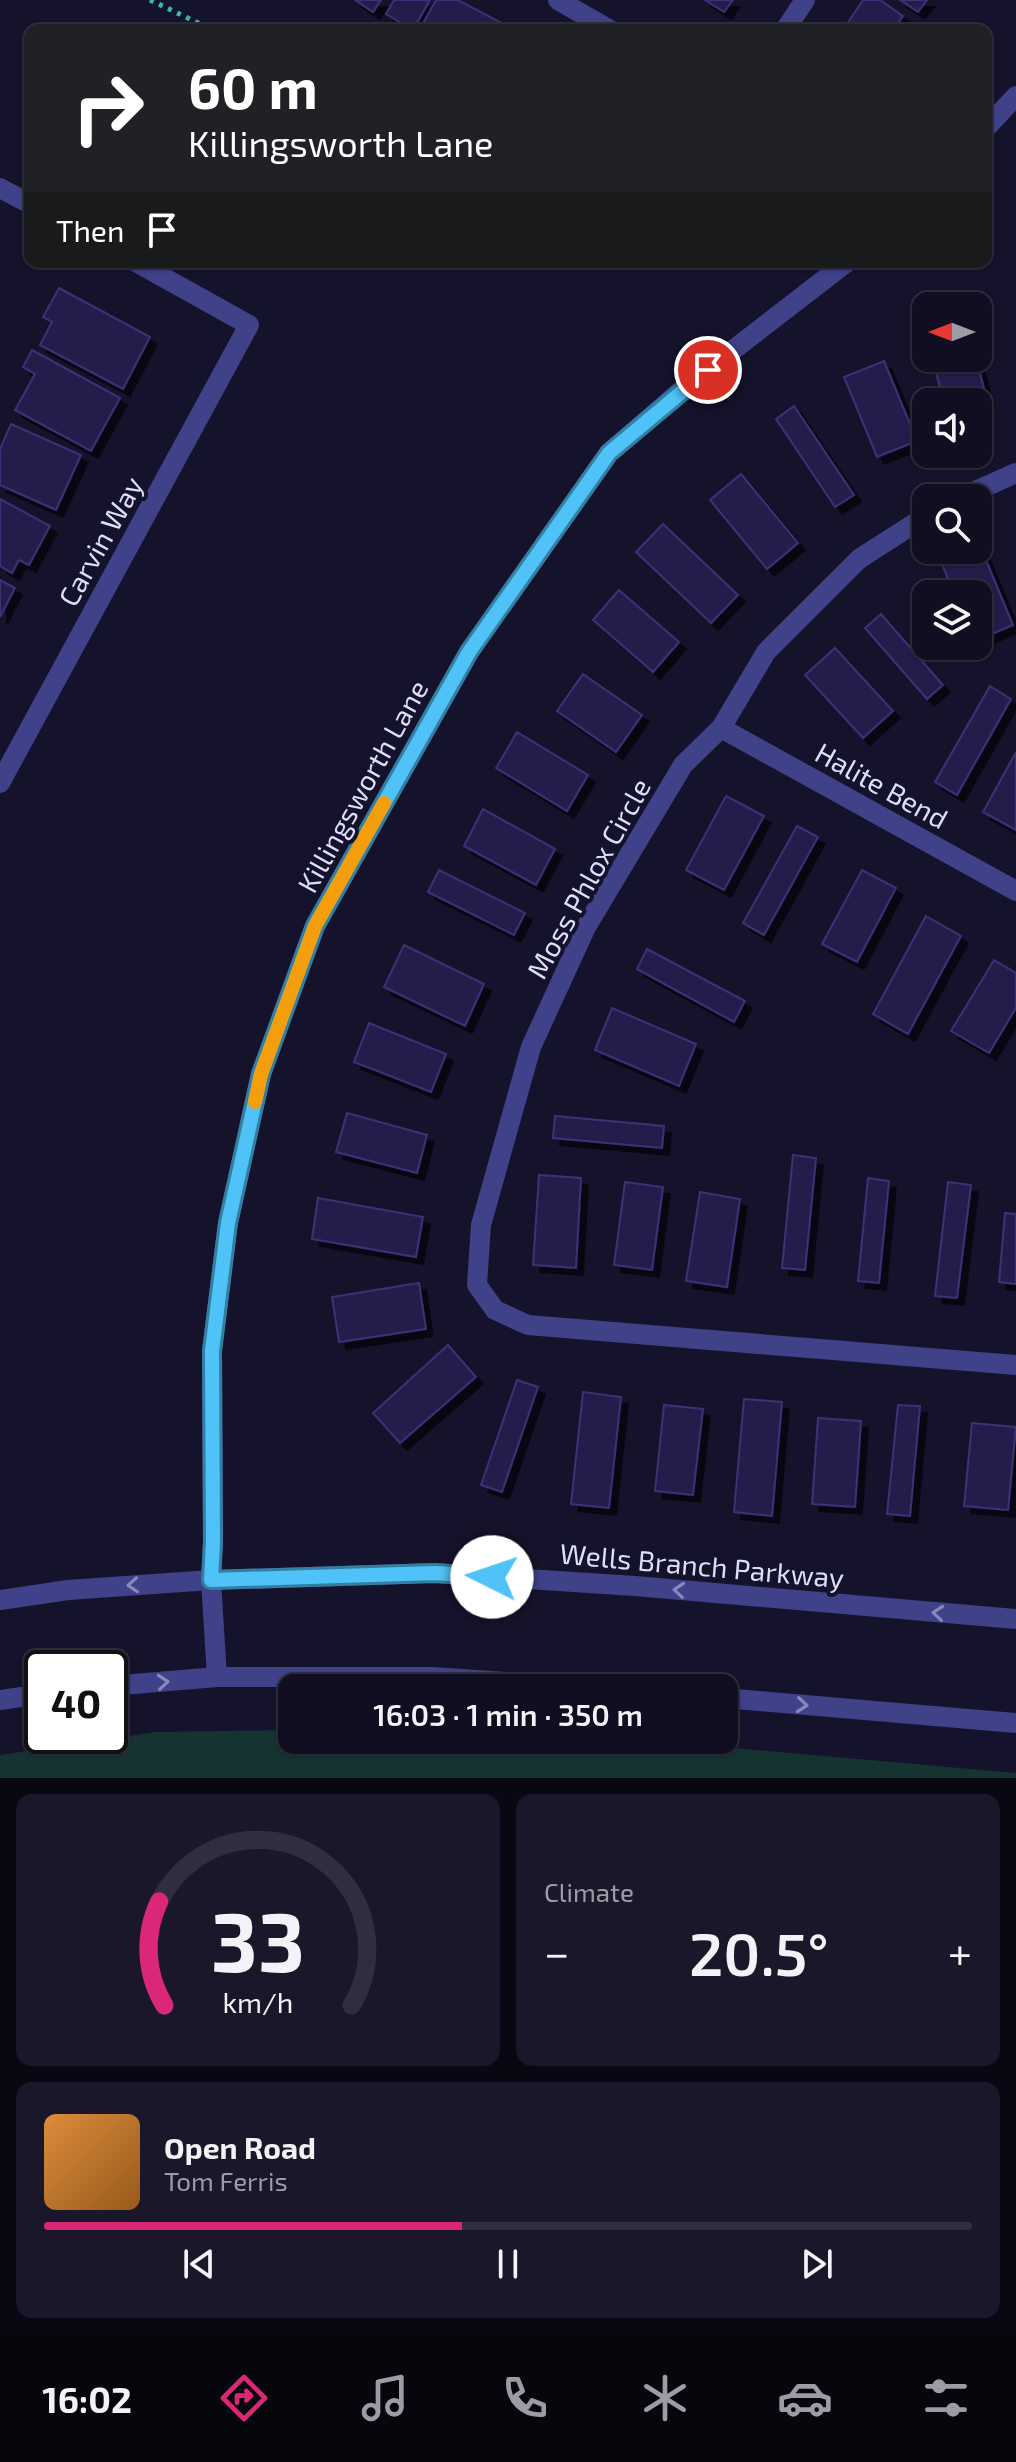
<!DOCTYPE html>
<meta charset="utf-8">
<style>
:root{--surface:#100e20;--page:#191729;--text:#f1f3f6;--muted:#9c9ca5;--line:#302e3e;--accent:#db2777}
body{margin:0;font-family:"Exo 2",sans-serif;background:var(--page);color:var(--text);height:100vh;display:flex;flex-direction:column;font-size:30px;white-space:nowrap}
*{box-sizing:border-box;margin:0}
p{font-size:26px;color:var(--muted)}
.icon{flex:none;width:44px;height:44px;fill:none;stroke:currentColor;stroke-width:2;stroke-linecap:round;stroke-linejoin:round}
.map{position:relative;height:1778px;overflow:hidden}
.details{display:flex;flex-direction:column;gap:16px;padding:16px;background:#090812;flex:1}
.details>*{flex:none}
.banner{position:absolute;left:24px;top:24px;width:968px;height:244px;border-radius:16px;box-shadow:0 2px 6px #0004,0 0 0 2px var(--line);background:#202124;color:#fff;overflow:hidden}
.needle{width:52px;rotate:270deg}
.tools{position:absolute;left:912px;top:292px;display:grid;gap:16px}
.tools a{display:grid;place-items:center;width:80px;height:80px;border-radius:16px;background:var(--surface);box-shadow:0 2px 6px #0004,0 0 0 2px var(--line);font-size:40px}
.speed{position:absolute;left:24px;top:1650px;display:flex;gap:16px;font-size:40px;font-weight:700;text-align:center}
.speed>*{display:grid;place-content:center;width:104px;height:104px;border-radius:50%;background:var(--surface);box-shadow:0 2px 6px #0004,0 0 0 2px var(--line);line-height:1}
.speed .limit{border:4px solid #111;border-radius:12px;background:#fff;color:#111}
.pin{position:absolute;display:grid;place-items:center;width:68px;height:68px;color:#fff;margin:-34px;border:4px solid #fff;border-radius:50%;box-shadow:0 2px 8px #0007}
.me{position:absolute;width:88px;margin:-44px;rotate:274deg;stroke-linejoin:round;filter:drop-shadow(0 0 6px #0008)}
.turn{display:flex;align-items:center;gap:28px;height:168px;padding:0 32px;font-size:36px}
.turn .icon{width:104px;height:104px;stroke-width:2.5}
.turn b{display:block;font-size:56px;line-height:68px}
.then{display:flex;align-items:center;height:76px;padding:0 32px;background:#0003;gap:16px;font-size:30px}
.big{font-size:60px;font-weight:600;line-height:1.1}
.details .widget{flex:1;display:flex;flex-direction:column;justify-content:center;gap:12px;min-width:0;padding:0 28px;border-radius:16px;background:var(--page)}
.details .dial{align-items:center;gap:0}
.dial svg{height:208px;overflow:visible;fill:none;stroke:var(--line);stroke-width:7;stroke-linecap:round;text-anchor:middle}
.dial text{fill:var(--text);stroke:none}
.song{display:flex;align-items:center;gap:24px}
.cover{width:96px;height:96px;border-radius:12px;background:linear-gradient(135deg,hsl(30 70% 55%),hsl(30 70% 35%))}
.played{height:8px;border-radius:4px;background:linear-gradient(90deg,var(--accent) 45%,var(--line) 45%)}
.keys{display:flex;justify-content:space-around;direction:ltr}
.heat{display:flex;justify-content:space-between;align-items:center;font-size:44px;direction:ltr}
.details .tiles{flex:1;display:grid;gap:16px;grid-template-columns:1fr 1fr}
.widget:last-child{grid-column:span 2}
.trip{position:absolute;left:278px;top:1674px;width:460px;height:80px;border-radius:16px;background:var(--surface);box-shadow:0 2px 6px #0004,0 0 0 2px var(--line);font-weight:600;line-height:80px;text-align:center}
.tab-bar{display:flex;height:128px;justify-content:space-around;align-items:center;background:#06060d;color:var(--muted)}
.tab-bar .icon{width:56px;height:56px}
.tab-bar .current{color:var(--accent)}
.tab-bar b{font-size:36px;color:var(--text)}
.map>svg:first-child{display:block}
.green{fill:#153431}
.building{fill:#251f4b;stroke:#3b3276;stroke-width:2;filter:url(#shadow)}
.lines{fill:none;stroke-linecap:round;stroke-linejoin:round}
.path{stroke:#36b9a8;stroke-width:5;stroke-dasharray:4 6;stroke-linecap:butt}
.minor{stroke:#3f4288;stroke-width:20}
.tertiary{stroke:#3f4288;stroke-width:20}
.oneway{stroke:#8788bd}
.route-casing{stroke:#337fa1;stroke-width:20}
.route{stroke:#4fc3f7;stroke-width:14}
.slow{stroke:#f59e0b;stroke-width:14}
.labels{text-anchor:middle;dominant-baseline:central;stroke-width:8;stroke-linejoin:round;paint-order:stroke}
.street-label{font-size:28px;fill:#dfddfe;stroke:#15122b}
</style>
<div class="map">
<svg width="1016" height="1778" viewBox="0 0 1016 1778">
<defs>
<filter id="shadow"><feDropShadow dx="7" dy="7" stdDeviation="0" flood-color="#0009"/></filter>
</defs>
<rect width="100%" height="100%" fill="#15122b"/>
<!-- green -->
<polygon class="green" points="292,1730 292,1740 642,1740 1016,1773 1016,1778 0,1778 0,1755 156,1732"/>
<!-- building -->
<g class="building">
<polygon points="355,0 381,0 373,12"/>
<polygon points="394,0 430,0 413,30 386,14"/>
<polygon points="436,0 458,0 515,30 426,30 421,27"/>
<polygon points="705,0 733,0 724,12"/>
<polygon points="863,0 880,0 903,16 893,30 843,30"/>
<polygon points="900,0 927,0 918,12"/>
<polygon points="59,288 150,337 123,389 40,345 52,322 43,317"/>
<polygon points="32,350 120,398 91,451 15,410 35,374 23,367"/>
<polygon points="932,358 976,358 987,400 978,402 944,402"/>
<polygon points="884,361 917,441 877,457 844,377"/>
<polygon points="794,406 854,495 835,507 776,419"/>
<polygon points="11,424 81,455 56,510 0,485 0,449"/>
<polygon points="741,474 798,543 767,569 710,500"/>
<polygon points="0,499 50,526 29,565 19,560 12,573 0,566"/>
<polygon points="663,524 738,595 711,623 636,552"/>
<polygon points="981,548 1013,625 978,640 978,594 954,594 942,564"/>
<polygon points="0,580 15,588 0,617"/>
<polygon points="619,590 679,642 653,672 593,620"/>
<polygon points="881,614 943,685 927,699 865,628"/>
<polygon points="835,648 893,711 863,738 805,675"/>
<polygon points="583,674 642,715 616,752 557,711"/>
<polygon points="990,686 1011,699 957,795 935,782"/>
<polygon points="517,732 588,775 567,811 496,768"/>
<polygon points="1016,752 1016,830 983,812"/>
<polygon points="726,796 764,816 724,890 686,870"/>
<polygon points="483,809 555,849 536,885 464,846"/>
<polygon points="797,826 818,837 764,935 743,923"/>
<polygon points="439,870 525,913 514,935 428,892"/>
<polygon points="862,870 896,888 857,962 822,944"/>
<polygon points="926,916 961,936 908,1034 873,1014"/>
<polygon points="404,945 484,984 465,1026 384,987"/>
<polygon points="647,949 745,1001 734,1022 637,969"/>
<polygon points="994,960 1016,973 1016,1008 989,1053 951,1031"/>
<polygon points="612,1008 696,1044 679,1086 595,1050"/>
<polygon points="369,1023 446,1054 431,1092 354,1062"/>
<polygon points="347,1113 427,1135 417,1173 336,1152"/>
<polygon points="555,1116 664,1126 662,1148 553,1138"/>
<polygon points="793,1155 816,1158 805,1270 782,1268"/>
<polygon points="539,1175 581,1178 576,1268 533,1265"/>
<polygon points="868,1178 889,1181 879,1283 858,1281"/>
<polygon points="625,1182 663,1187 652,1270 614,1265"/>
<polygon points="948,1182 971,1185 957,1298 935,1296"/>
<polygon points="700,1192 740,1199 727,1287 686,1281"/>
<polygon points="318,1198 423,1217 416,1257 312,1239"/>
<polygon points="1005,1213 1016,1214 1016,1284 999,1282"/>
<polygon points="419,1283 426,1329 339,1342 332,1297"/>
<polygon points="448,1345 476,1377 400,1443 373,1413"/>
<polygon points="517,1380 538,1387 502,1492 481,1485"/>
<polygon points="583,1392 621,1397 609,1508 571,1504"/>
<polygon points="744,1399 782,1402 772,1516 734,1512"/>
<polygon points="664,1405 703,1409 693,1495 655,1491"/>
<polygon points="898,1405 920,1406 910,1516 887,1514"/>
<polygon points="818,1418 861,1421 855,1507 812,1504"/>
<polygon points="972,1423 1016,1427 1008,1510 964,1506"/>
</g>
<g class="lines">
<!-- path -->
<polyline class="path" points="150,0 213,30"/>
<!-- minor -->
<g class="minor">
<polyline points="558,0 610,30"/>
<polyline points="785,30 805,0"/>
<polyline points="0,188 30,204"/>
<polyline points="960,498 1016,473"/>
<polyline points="926,516 859,559 766,652 721,728 683,765 586,927 531,1047 481,1225 477,1285 495,1310 528,1325 1016,1365"/>
<polyline points="721,728 1016,891"/>
<polyline points="0,783 249,325 136,262"/>
</g>
<!-- tertiary -->
<g class="tertiary">
<polyline points="986,128 1016,96"/>
<polyline points="0,1600 68,1590 211,1580 435,1573 635,1586 1016,1619"/>
<polyline points="217,1677 211,1580 213,1542 212,1351 228,1223 261,1074 315,926 469,652 609,453 684,388 847,262"/>
<polyline points="110,1686 217,1677 432,1677 597,1688"/>
<polyline points="724,1698 1016,1723"/>
<polyline points="0,1700 42,1694"/>
</g>
</g>
<!-- one-way arrows -->
<defs><path id="oneway-chevron" d="M-2-3.5L2.5 0L-2 3.5" fill="none" stroke-width="1.6" stroke-linecap="round" stroke-linejoin="round" transform="scale(2)"/></defs>
<g class="oneway">
<use href="#oneway-chevron" transform="translate(133 1585) rotate(176)"/>
<use href="#oneway-chevron" transform="translate(679 1590) rotate(-175)"/>
<use href="#oneway-chevron" transform="translate(938 1613) rotate(-175)"/>
<use href="#oneway-chevron" transform="translate(163 1682) rotate(-5)"/>
<use href="#oneway-chevron" transform="translate(802 1705) rotate(5)"/>
</g>
<g class="lines">
<defs>
<polyline id="route" points="492,1577 435,1573 211,1580 213,1542 212,1351 228,1223 261,1074 315,926 469,652 609,453 708,370"/>
</defs>
<!-- route casing -->
<use href="#route" class="route-casing"/>
<!-- route -->
<use href="#route" class="route"/>
<!-- slow -->
<polyline class="slow" points="255,1102 261,1074 315,926 384,803"/>
</g>
<g class="labels">
<!-- street labels -->
<g class="street-label">
<text transform="translate(100 541) rotate(-61)">Carvin Way</text>
<text transform="translate(882 785) rotate(29)">Halite Bend</text>
<text transform="translate(362 786) rotate(-61)">Killingsworth Lane</text>
<text transform="translate(588 878) rotate(-61)">Moss Phlox Circle</text>
<text transform="translate(702 1565) rotate(5)">Wells Branch Parkway</text>
</g>
</g>
</svg>
<div class="tools">
<a><svg class="needle" viewBox="-14 -14 28 28"><path d="M0-13l5 13h-10z" fill="#e53935"/><path d="M0 13l5-13h-10z" fill="#9c9ca5"/></svg></a>
<a><svg class="icon" aria-label="sound" viewBox="0 0 24 24"><path d="M4 9h4l5-4v14l-5-4H4zM17 9q2 3 0 6"/></svg></a>
<a><svg class="icon" aria-label="search" viewBox="0 0 24 24"><circle cx="10" cy="10" r="6"/><path d="M15 15l6 6"/></svg></a>
<a><svg class="icon" aria-label="layers" viewBox="0 0 24 24"><path d="M12 4l9 5-9 5-9-5zM3 14l9 5 9-5"/></svg></a>
</div>
<div class="speed"><div class="limit">40</div></div>
<div class="pin" style="left:708px;top:370px;background:#d93025"><svg class="icon" aria-label="arrive" viewBox="0 0 24 24"><path d="M6 21V4h12l-3 4 3 4H6"/></svg></div>
<svg class="me" style="left:492px;top:1577px" viewBox="-20 -20 40 40"><circle r="19" fill="#fff"/><path d="M0-13L10 11 0 6-10 11z" fill="#4fc3f7"/></svg>
<div class="trip">16:03 · 1 min · 350 m</div>
<div class="banner">
<div class="turn"><svg class="icon" aria-label="right" viewBox="0 0 24 24"><path d="M7 20v-9h11M14 6l5 5-5 5"/></svg><div><b>60 m</b>Killingsworth Lane</div></div>
<div class="then">Then<svg class="icon" aria-label="arrive" viewBox="0 0 24 24"><path d="M6 21V4h12l-3 4 3 4H6"/></svg></div>
</div>
</div>
<section class="details">
<div class="tiles">
<div class="widget dial"><svg viewBox="0 0 100 80">
<path d="M14 69A42 42 0 1 1 86 69"/>
<path d="M14 69A42 42 0 0 1 12 29" stroke="#db2777"/>
<text x="50" y="56" font-size="32" font-weight="700">33</text>
<text x="50" y="72" font-size="11">km/h</text>
</svg></div>
<div class="widget"><p>Climate</p>
<div class="heat"><a>−</a><b class="big">20.5°</b><a>+</a></div>
</div>
<div class="widget">
<div class="song"><i class="cover"></i><div><b>Open Road</b><p>Tom Ferris</p></div></div>
<div class="played"></div>
<div class="keys"><svg class="icon" aria-label="previous" viewBox="0 0 24 24"><path d="M18 5L8 12l10 7zM5 5v14"/></svg><svg class="icon" aria-label="pause" viewBox="0 0 24 24"><path d="M8 5v14M16 5v14"/></svg><svg class="icon" aria-label="next" viewBox="0 0 24 24"><path d="M6 5l10 7-10 7zM19 5v14"/></svg></div>
</div>
</div>
</section>
<nav class="tab-bar">
<b>16:02</b>
<svg class="icon current" aria-label="directions" viewBox="0 0 24 24"><path d="M12 3l9 9-9 9-9-9zM9 14v-3h6M13 9l2 2-2 2"/></svg>
<svg class="icon" aria-label="music" viewBox="0 0 24 24"><path d="M9 18V5l10-2v13"/><circle cx="6" cy="18" r="3"/><circle cx="16" cy="16" r="3"/></svg>
<svg class="icon" aria-label="phone" viewBox="0 0 24 24"><path d="M5 4h4l2 5-3 2q2 4 5 5l2-3 5 2v4C11 20 4 13 5 4z"/></svg>
<svg class="icon" aria-label="climate" viewBox="0 0 24 24"><path d="M12 3v18M4 7l16 10M4 17L20 7"/></svg>
<svg class="icon" aria-label="car" viewBox="0 0 24 24"><path d="M5 17H2v-5l4-1 3-4h7l3 4 3 1v5h-3M9 17h6M6 11h13"/><circle cx="7" cy="17" r="2"/><circle cx="17" cy="17" r="2"/></svg>
<svg class="icon" aria-label="filters" viewBox="0 0 24 24"><path d="M4 7h16M4 17h16"/><circle cx="9" cy="7" r="2"/><circle cx="15" cy="17" r="2"/></svg>
</nav>
